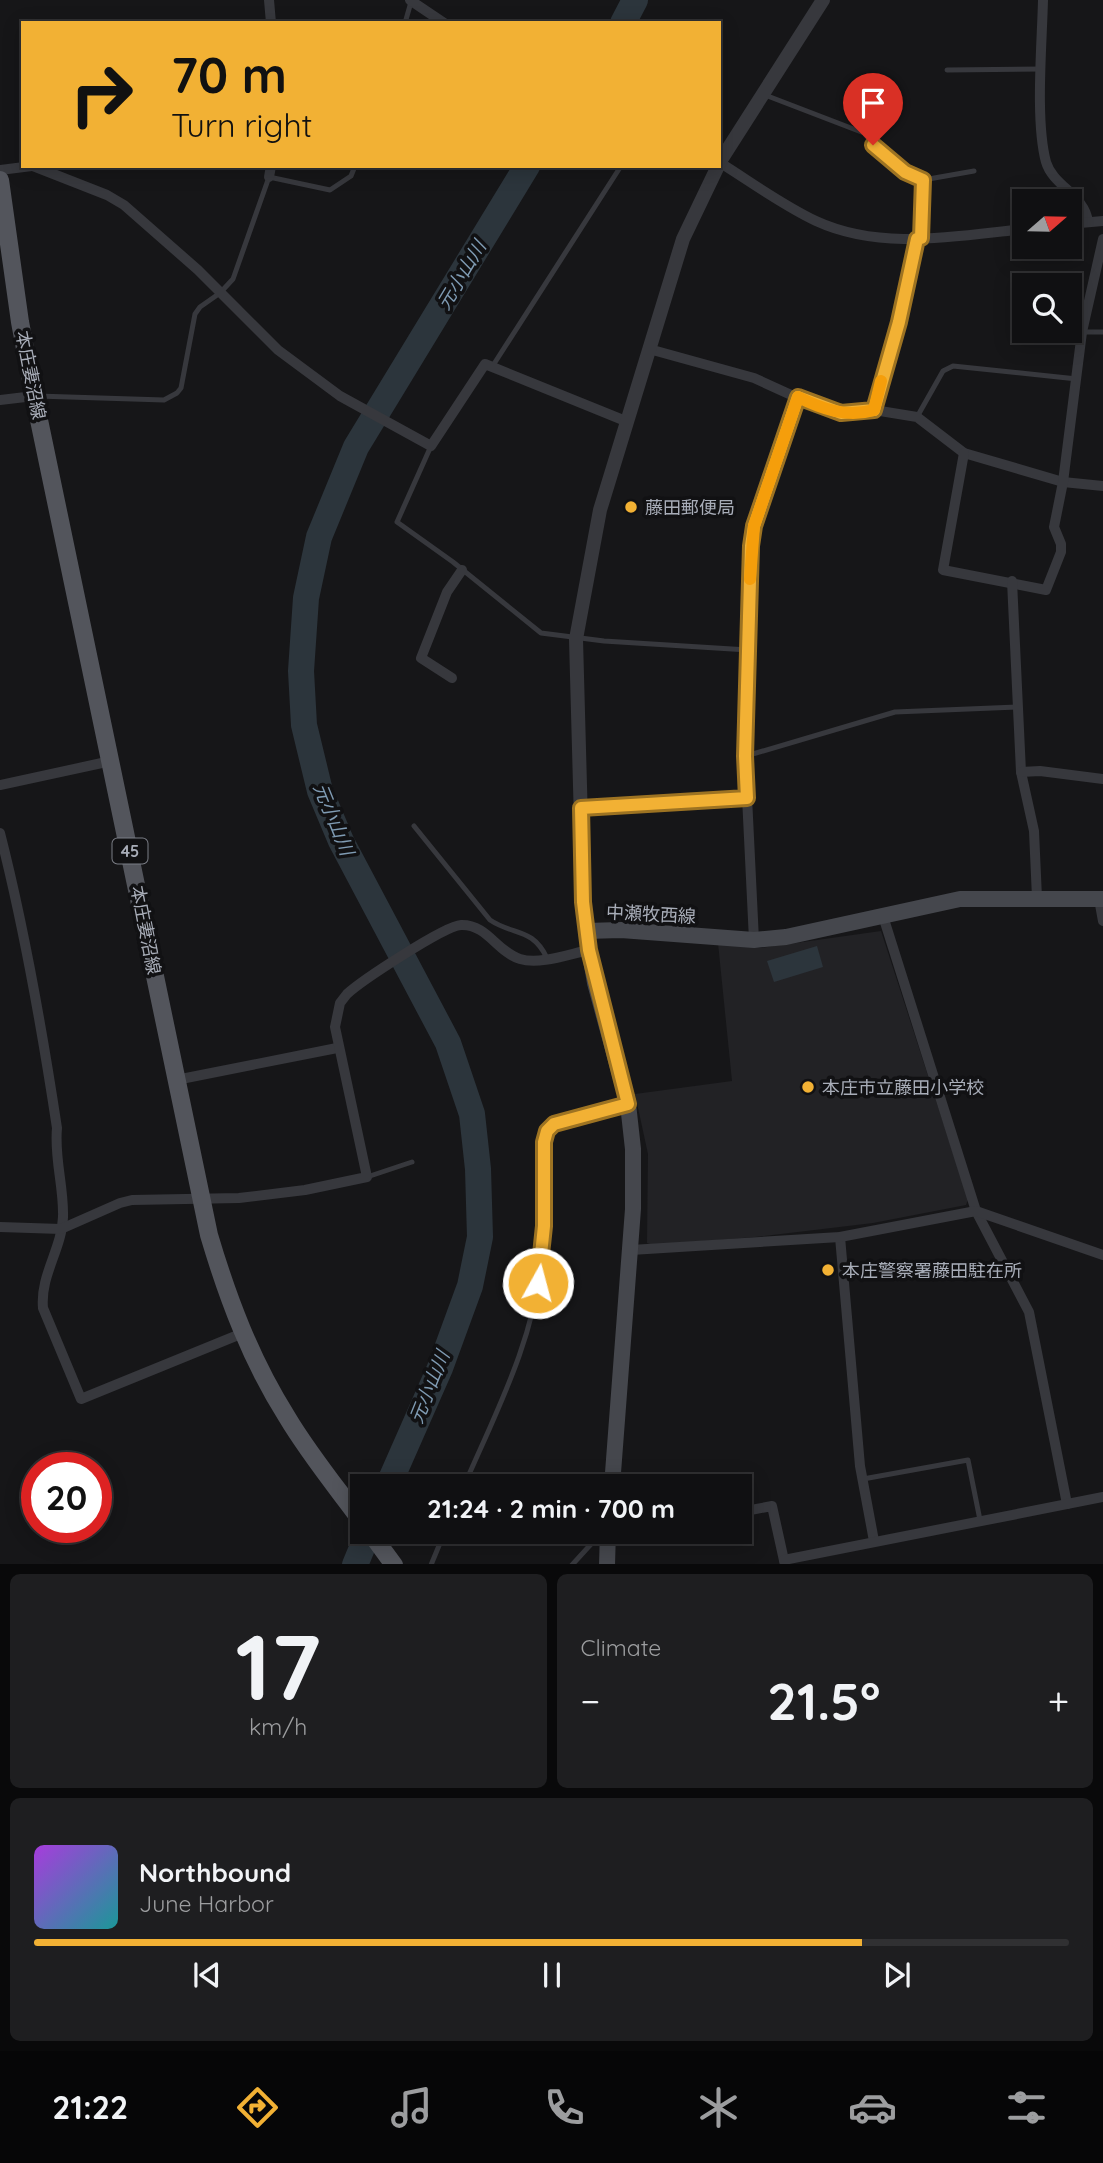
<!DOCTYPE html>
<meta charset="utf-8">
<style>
:root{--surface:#101012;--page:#1e1e20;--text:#f1f3f6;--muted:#9c9d9f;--line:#303032;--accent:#f2b134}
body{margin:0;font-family:Quicksand,"Noto Sans JP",sans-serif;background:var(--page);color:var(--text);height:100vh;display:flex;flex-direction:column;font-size:26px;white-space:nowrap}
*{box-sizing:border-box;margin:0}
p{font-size:23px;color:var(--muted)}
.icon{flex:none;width:38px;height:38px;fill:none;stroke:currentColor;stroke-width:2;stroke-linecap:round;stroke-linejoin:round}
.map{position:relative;height:1564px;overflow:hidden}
.side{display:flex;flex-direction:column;gap:10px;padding:10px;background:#09090a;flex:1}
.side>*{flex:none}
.guide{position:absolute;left:21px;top:21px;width:700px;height:147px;border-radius:0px;box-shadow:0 4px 18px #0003,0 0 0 2px var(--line);background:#f2b134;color:#111;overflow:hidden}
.needle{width:46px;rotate:70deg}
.buttons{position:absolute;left:1012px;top:189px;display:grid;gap:14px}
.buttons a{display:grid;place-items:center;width:70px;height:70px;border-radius:0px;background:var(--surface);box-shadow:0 4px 18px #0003,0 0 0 2px var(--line);font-size:35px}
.speed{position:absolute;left:21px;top:1452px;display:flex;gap:14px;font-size:35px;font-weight:700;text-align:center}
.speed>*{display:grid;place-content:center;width:91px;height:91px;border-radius:50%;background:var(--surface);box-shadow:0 4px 18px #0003,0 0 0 2px var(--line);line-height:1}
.speed .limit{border:10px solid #d22;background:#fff;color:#111}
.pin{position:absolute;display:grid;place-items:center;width:60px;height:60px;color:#fff;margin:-72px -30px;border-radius:50% 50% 50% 0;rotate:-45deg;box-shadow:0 0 7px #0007}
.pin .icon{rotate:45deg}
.me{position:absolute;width:77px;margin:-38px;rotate:7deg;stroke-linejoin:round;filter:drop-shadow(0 0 5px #0008)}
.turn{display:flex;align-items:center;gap:24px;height:147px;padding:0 35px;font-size:32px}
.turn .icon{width:91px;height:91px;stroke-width:2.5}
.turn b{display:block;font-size:49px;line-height:60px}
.big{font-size:52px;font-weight:700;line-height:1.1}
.side .tile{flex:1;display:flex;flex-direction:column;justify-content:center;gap:10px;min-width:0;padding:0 24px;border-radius:10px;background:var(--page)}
.side .dial{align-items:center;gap:0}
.dial b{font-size:91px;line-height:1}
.song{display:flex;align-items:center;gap:21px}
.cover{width:84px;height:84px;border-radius:10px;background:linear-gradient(135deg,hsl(280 70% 55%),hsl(180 70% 35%))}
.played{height:7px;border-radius:4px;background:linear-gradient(90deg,var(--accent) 80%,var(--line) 80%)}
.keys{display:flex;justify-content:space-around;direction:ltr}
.heat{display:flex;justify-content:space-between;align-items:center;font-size:38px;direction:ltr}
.side .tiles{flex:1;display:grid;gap:10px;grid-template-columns:1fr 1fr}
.tile:last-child{grid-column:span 2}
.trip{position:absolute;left:350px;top:1474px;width:402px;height:70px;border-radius:0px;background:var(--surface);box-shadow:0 4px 18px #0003,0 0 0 2px var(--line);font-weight:700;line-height:70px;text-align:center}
.dock{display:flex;height:112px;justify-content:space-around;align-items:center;background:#060607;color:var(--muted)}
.dock .icon{width:49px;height:49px}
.dock .active{color:var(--accent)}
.dock b{font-size:32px;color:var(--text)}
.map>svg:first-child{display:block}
.built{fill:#222225}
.water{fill:#2c353c}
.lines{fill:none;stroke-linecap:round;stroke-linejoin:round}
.river{stroke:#2c353c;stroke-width:26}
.service{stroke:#37383d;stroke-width:5}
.minor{stroke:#37383d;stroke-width:10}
.tertiary{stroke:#37383d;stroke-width:14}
.secondary{stroke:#45474d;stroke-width:16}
.primary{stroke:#53555c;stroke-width:18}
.route-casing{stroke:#9d7322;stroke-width:18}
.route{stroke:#f2b134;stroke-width:12}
.slow{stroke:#f59e0b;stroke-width:12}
.poi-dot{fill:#f2b134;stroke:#111113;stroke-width:2.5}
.labels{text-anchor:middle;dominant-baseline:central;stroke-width:7;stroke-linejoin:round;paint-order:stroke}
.shield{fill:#111113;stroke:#7b7e86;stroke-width:2}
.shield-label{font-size:16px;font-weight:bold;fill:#a8adb8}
.street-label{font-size:18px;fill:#a8adb8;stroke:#111113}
.poi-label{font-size:18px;fill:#a8adb8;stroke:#111113;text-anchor:start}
.water-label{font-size:19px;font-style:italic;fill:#7f9bb3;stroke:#111113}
</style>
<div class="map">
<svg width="1103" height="1565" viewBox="0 0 1103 1565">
<rect width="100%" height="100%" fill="#161618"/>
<!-- built -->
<polygon class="built" points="881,931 968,1199 966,1205 873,1223 755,1237 653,1245 647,1243 648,1154 635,1094 732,1081 718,943 760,948"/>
<!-- water -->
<polygon class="water" points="817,946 823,967 774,982 767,961"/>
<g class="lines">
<!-- river -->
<g class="river">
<polyline points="623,23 635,0"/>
<polyline points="388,1486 440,1368 470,1286 480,1237 478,1169 472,1114 448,1043 341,841 320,791 304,725 301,671 306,598 319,537 356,447 527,166"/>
<polyline points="355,1565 369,1531"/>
</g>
<!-- service -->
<g class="service">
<polyline points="405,23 411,2"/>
<polyline points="947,70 1042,69"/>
<polyline points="765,95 864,133 884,157 905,172 923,180 921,238"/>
<polyline points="923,180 974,171"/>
<polyline points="1082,332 1103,332"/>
<polyline points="492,367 621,166"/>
<polyline points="37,396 164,400 177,393 181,388 195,314 200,307 220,293 233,279 269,177 330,190 351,176 355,166"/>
<polyline points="917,417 943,371 953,366 1077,379"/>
<polyline points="431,446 397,522 453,562 541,633 604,641 748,650"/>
<polyline points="746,756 895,712 1017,707"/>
<polyline points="582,808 747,798"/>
<path d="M 414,826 L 490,920 C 514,936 532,927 547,958"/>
<polyline points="367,1177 412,1162"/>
<polyline points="863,1479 968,1460 980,1520"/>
<path d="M 464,1486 C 495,1414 535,1339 541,1259 C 544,1222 539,1176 544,1142 C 546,1134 549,1130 554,1124 L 625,1105"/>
<polyline points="431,1565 445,1531"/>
<polyline points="572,1565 603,1531"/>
</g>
<!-- minor -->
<g class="minor">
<polyline points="269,0 271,23"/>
<polyline points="410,0 444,23"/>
<path d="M 1043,0 C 1042,44 1035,121 1046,162 C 1053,186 1085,195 1088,222"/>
<path d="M 719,162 C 751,182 782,205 816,221 C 881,251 956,236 1024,229"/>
<polyline points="33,166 107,195 124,205 198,270 278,350 340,396 431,446 485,364 628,422"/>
<polyline points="0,170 32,166"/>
<polyline points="269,177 271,166"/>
<polyline points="1069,224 1103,221"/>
<polyline points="649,349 754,378 811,404 841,413 874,410 917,417 964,453 1063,482 1103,486"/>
<polyline points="0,400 34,396"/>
<polyline points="874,410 899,322 917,238"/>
<polyline points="964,453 943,570 1046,590 1061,552 1061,544 1054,527 1063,482 1082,332 1103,239"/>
<polyline points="1012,581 1021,772 1034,831 1037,898"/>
<polyline points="452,678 421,658 447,592 462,570"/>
<polyline points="1021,772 1040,771 1103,779"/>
<polyline points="0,785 111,761"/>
<path d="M 0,833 C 25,931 42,1029 57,1128 C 54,1158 64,1187 63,1217 C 62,1249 40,1275 43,1308 L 81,1399 L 243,1333"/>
<polyline points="1099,899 1103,921"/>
<polyline points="883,916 976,1211 1029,1312 1067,1504"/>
<polyline points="754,940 745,756 751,546 754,526 798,397"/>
<polyline points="176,1080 337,1048"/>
<path d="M 0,1227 L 61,1229 L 120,1203 L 132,1200 L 239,1198 L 305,1190 L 367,1177 L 335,1027 L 340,1003 L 347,994 C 361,981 444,926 461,925 C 487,924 497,952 520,959 C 540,965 569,954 589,950"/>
<polyline points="840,1237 860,1466 874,1541"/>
<polyline points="631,1250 840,1237 976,1211 1103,1255"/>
<polyline points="740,1512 772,1506 785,1565"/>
<polyline points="784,1560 1103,1497"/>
</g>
<!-- tertiary -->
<g class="tertiary">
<polyline points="719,163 823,0"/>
<polyline points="586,931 582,859 576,639 600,510 683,239 718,166"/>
</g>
<!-- secondary -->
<g class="secondary">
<polyline points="612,1486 633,1209 633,1149 628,1104 595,983 586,931 621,930 754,940 786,937 960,899 1103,899"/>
<polyline points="607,1565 608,1531"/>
</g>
<!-- primary -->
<g class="primary">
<path d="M 0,180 L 20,322 L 34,396 L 209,1235 C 228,1299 251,1360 287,1417 C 309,1454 337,1488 362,1522"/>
<polyline points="369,1531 394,1565"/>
</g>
</g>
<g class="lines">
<defs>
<polyline id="route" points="538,1283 544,1226 544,1142 547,1131 554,1124 628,1104 589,950 583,902 581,808 747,798 745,756 751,546 754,526 798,397 841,413 874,410 899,322 917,239 921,238 923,180 905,172 873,145"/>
</defs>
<!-- route casing -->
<use href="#route" class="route-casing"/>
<!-- route -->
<use href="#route" class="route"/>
<!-- slow -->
<path class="slow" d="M 750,579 L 754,526 L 798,397 C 822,409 847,418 874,410 L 881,381"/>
</g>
<!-- markers -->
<g class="poi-dot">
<circle cx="631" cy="507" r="7"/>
<circle cx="808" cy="1087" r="7"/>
<circle cx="828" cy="1270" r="7"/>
</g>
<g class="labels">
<!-- shield labels -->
<rect class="shield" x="112.5" y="838.5" width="35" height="25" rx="5"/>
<g class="shield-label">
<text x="130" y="851">45</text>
</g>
<!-- street labels -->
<g class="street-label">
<text transform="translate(31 375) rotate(79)">本庄妻沼線</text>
<text transform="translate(651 914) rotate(3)">中瀬牧西線</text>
<text transform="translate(146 930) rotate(79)">本庄妻沼線</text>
</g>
<!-- poi labels -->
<g class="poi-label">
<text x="645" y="507">藤田郵便局</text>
<text x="822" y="1087">本庄市立藤田小学校</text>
<text x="842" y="1270">本庄警察署藤田駐在所</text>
</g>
<!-- water labels -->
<g class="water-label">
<text transform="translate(461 275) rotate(-59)">元小山川</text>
<text transform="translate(334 819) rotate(68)">元小山川</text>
<text transform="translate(429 1387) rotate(-68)">元小山川</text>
</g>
</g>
</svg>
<div class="buttons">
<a><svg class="needle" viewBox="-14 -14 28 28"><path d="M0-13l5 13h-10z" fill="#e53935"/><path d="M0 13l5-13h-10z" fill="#9c9d9f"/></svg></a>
<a><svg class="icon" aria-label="search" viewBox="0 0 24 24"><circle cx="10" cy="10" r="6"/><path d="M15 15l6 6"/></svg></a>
</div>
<div class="speed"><div class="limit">20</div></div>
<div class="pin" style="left:873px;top:145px;background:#d93025"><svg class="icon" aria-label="arrive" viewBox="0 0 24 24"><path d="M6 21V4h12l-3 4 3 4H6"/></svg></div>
<svg class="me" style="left:538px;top:1283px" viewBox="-20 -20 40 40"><circle r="17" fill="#f2b134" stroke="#fff" stroke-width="3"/><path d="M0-11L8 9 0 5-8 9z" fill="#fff"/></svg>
<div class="trip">21:24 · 2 min · 700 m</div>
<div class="guide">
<div class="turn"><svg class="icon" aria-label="right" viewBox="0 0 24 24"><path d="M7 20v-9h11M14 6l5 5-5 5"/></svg><div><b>70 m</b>Turn right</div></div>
</div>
</div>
<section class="side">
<div class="tiles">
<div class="tile dial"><b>17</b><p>km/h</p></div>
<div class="tile"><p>Climate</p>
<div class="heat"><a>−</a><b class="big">21.5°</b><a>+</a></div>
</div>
<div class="tile">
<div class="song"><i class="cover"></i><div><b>Northbound</b><p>June Harbor</p></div></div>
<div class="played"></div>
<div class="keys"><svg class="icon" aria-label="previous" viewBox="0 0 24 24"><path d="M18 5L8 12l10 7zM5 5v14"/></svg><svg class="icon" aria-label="pause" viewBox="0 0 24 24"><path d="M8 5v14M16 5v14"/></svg><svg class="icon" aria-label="next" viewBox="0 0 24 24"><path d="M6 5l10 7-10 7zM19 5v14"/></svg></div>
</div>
</div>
</section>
<nav class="dock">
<b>21:22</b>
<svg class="icon active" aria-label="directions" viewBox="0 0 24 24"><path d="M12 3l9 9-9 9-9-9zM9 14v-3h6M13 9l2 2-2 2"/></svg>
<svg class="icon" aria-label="music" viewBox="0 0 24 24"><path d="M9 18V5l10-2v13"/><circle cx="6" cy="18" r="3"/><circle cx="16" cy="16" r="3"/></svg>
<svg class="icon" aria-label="phone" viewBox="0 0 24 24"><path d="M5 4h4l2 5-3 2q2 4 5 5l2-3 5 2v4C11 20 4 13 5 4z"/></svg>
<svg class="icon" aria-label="climate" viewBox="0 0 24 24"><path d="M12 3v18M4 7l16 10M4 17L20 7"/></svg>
<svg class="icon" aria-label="car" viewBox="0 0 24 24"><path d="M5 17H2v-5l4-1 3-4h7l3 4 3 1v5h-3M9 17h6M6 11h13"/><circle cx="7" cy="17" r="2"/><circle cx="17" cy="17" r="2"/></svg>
<svg class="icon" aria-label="filters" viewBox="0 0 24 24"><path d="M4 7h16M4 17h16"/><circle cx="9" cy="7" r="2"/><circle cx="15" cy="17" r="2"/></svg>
</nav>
